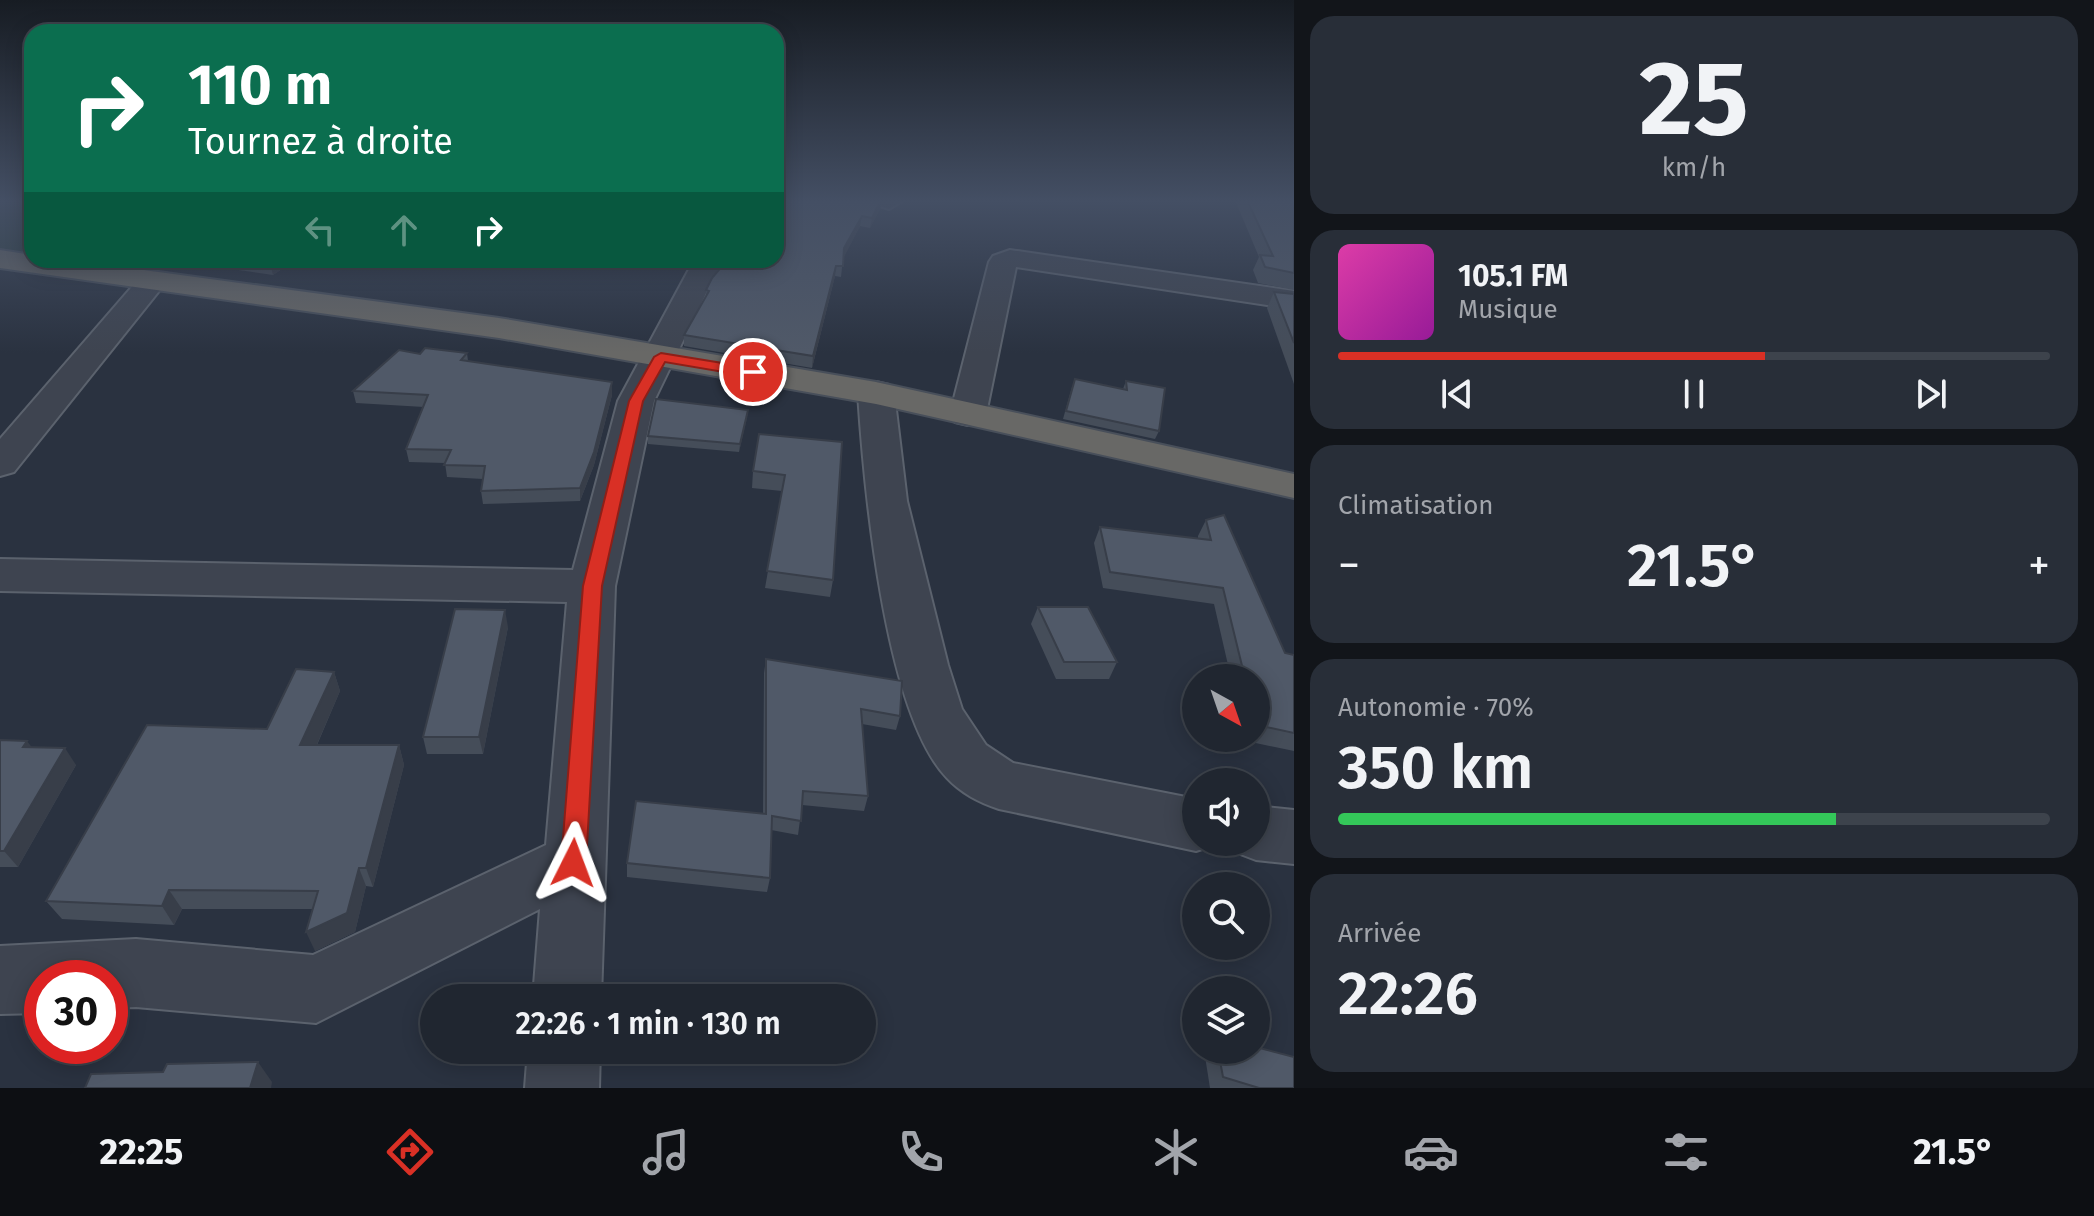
<!DOCTYPE html>
<html lang="fr">
<meta charset="utf-8">
<style>
:root{--surface:#202630;--page:#282e38;--text:#f1f3f6;--muted:#a2a5ab;--line:#3d434c;--accent:#d93025}
body{margin:0;font-family:"Fira Sans",sans-serif;background:var(--page);color:var(--text);height:100vh;display:flex;flex-direction:column;font-size:30px;white-space:nowrap}
*{box-sizing:border-box;margin:0}
p{font-size:26px;color:var(--muted)}
.icon{flex:none;width:44px;height:44px;fill:none;stroke:currentColor;stroke-width:2;stroke-linecap:round;stroke-linejoin:round}
.map{position:relative;flex:1;overflow:hidden}
.sheet{display:flex;flex-direction:column;gap:16px;padding:16px;background:#12151a;width:800px}
.sheet>*{flex:none}
.top-card{position:absolute;left:24px;top:24px;width:760px;height:244px;border-radius:24px;box-shadow:0 4px 20px #0003,0 0 0 2px var(--line);background:#0b6e4f;color:#fff;overflow:hidden}
.needle{width:52px;rotate:140deg}
.fabs{position:absolute;left:1182px;top:664px;display:grid;gap:16px}
.fabs a{display:grid;place-items:center;width:88px;height:88px;border-radius:50%;background:var(--surface);box-shadow:0 4px 20px #0003,0 0 0 2px var(--line);font-size:40px}
.speed{position:absolute;left:24px;top:960px;display:flex;gap:16px;font-size:40px;font-weight:700;text-align:center}
.speed>*{display:grid;place-content:center;width:104px;height:104px;border-radius:50%;background:var(--surface);box-shadow:0 4px 20px #0003,0 0 0 2px var(--line);line-height:1}
.speed .limit{border:12px solid #d22;background:#fff;color:#111}
.pin{position:absolute;display:grid;place-items:center;width:68px;height:68px;color:#fff;margin:-34px;border:4px solid #fff;border-radius:50%;box-shadow:0 2px 8px #0007}
.me{position:absolute;width:88px;margin:-44px;rotate:3deg;stroke-linejoin:round;filter:drop-shadow(0 0 6px #0008)}
.turn{display:flex;align-items:center;gap:28px;height:168px;padding:0 32px;font-size:36px}
.turn .icon{width:104px;height:104px;stroke-width:2.5}
.turn b{display:block;font-size:56px;line-height:68px}
.lanes{display:flex;align-items:center;height:76px;padding:0 32px;background:#0003;justify-content:center;gap:40px;direction:ltr}
.lanes .off{opacity:.35}
.big{font-size:60px;font-weight:600;line-height:1.1}
.sheet .widget{flex:1;display:flex;flex-direction:column;justify-content:center;gap:12px;min-width:0;padding:0 28px;border-radius:24px;background:var(--page)}
.sheet .dial{align-items:center;gap:0}
.dial b{font-size:104px;line-height:1}
.song{display:flex;align-items:center;gap:24px}
.cover{width:96px;height:96px;border-radius:12px;background:linear-gradient(135deg,hsl(320 70% 55%),hsl(300 70% 35%))}
.played{height:8px;border-radius:4px;background:linear-gradient(90deg,var(--accent) 60%,var(--line) 60%)}
.keys{display:flex;justify-content:space-around;direction:ltr}
.heat{display:flex;justify-content:space-between;align-items:center;font-size:44px;direction:ltr}
.charge{height:12px;border-radius:6px;background:linear-gradient(90deg,#34c759 70%,var(--line) 0)}
.trip{position:absolute;left:420px;top:984px;width:456px;height:80px;border-radius:40px;background:var(--surface);box-shadow:0 4px 20px #0003,0 0 0 2px var(--line);font-weight:600;line-height:80px;text-align:center}
.dock{display:flex;height:128px;justify-content:space-around;align-items:center;background:#0d0f13;color:var(--muted)}
.dock .icon{width:56px;height:56px}
.dock .current{color:var(--accent)}
.dock b{font-size:36px;color:var(--text)}
main{display:flex;flex:1;min-height:0}
.map>svg:first-child{display:block}
.green{fill:#2d3f42}
.lines{fill:none;stroke-linecap:round;stroke-linejoin:round}
.minor-casing{stroke:#5b626d;stroke-width:4}
.trunk-casing{stroke:#484f5a;stroke-width:4}
.minor{fill:#3e4450;fill-rule:evenodd}
.trunk{fill:#686866;fill-rule:evenodd}
.wall{fill:#454d59}
.shaded-wall{fill:#383e49}
.building{fill:#505968;stroke:#383e49;stroke-width:2}
.route{fill:#d93025;stroke:#8d1f18;stroke-width:2}
</style>
<main>
<div class="map">
<svg width="1294" height="1088" viewBox="0 0 1294 1088">
<rect width="100%" height="100%" fill="#2a3240"/>
<!-- green -->
<polygon class="green" points="0,200 32,200 32,253 0,249"/>
<g class="lines">
<defs>
<g id="minor">
<polygon points="874,200 901,200 902,201 889,209 877,205"/>
<polygon points="1010,250 1294,291 1294,309 1016,267 986,414 981,422 968,425 955,422 950,414 989,262 993,256"/>
<polygon points="694,260 722,260 654,401 615,586 601,998 533,998 540,909 316,1023 136,1007 110,1008 110,978 42,978 42,1013 0,1014 0,946 136,939 313,955 546,845 567,602 0,591 0,559 573,570 618,401"/>
<polygon points="153,271 163,274 168,280 163,286 14,472 0,476 0,439 143,274"/>
<path d="M 876,382 L 889,385 L 894,393 L 907,501 L 948,665 L 962,709 L 986,745 L 1013,763 L 1196,799 L 1196,842 L 1217,844 L 1196,851 L 999,809 C 980,803 961,793 947,778 C 884,712 864,485 858,393 L 863,385 Z"/>
<polygon points="1256,806 1294,810 1294,864 1256,860 1235,852 1230,842 1256,842"/>
<polygon points="528,1050 600,1050 599,1088 525,1088"/>
</g>
<polygon id="trunk" points="0,250 32,255 32,260 70,260 499,318 876,382 1294,474 1294,498 876,404 499,338 0,268"/>
</defs>
<!-- minor casing -->
<use href="#minor" class="minor-casing"/>
<!-- trunk casing -->
<use href="#trunk" class="trunk-casing"/>
<!-- minor -->
<use href="#minor" class="minor"/>
<!-- trunk -->
<use href="#trunk" class="trunk"/>
</g>
<!-- wall -->
<g class="wall">
<polygon points="882,200 880,209 870,228 860,226 843,258 841,277 835,276 812,368 684,346 684,335 706,297 706,290 722,266 722,260 776,260"/>
<polygon points="1235,200 1294,200 1294,290 1258,283 1253,270 1259,257"/>
<polygon points="209,260 304,260 288,270 282,269 273,275 211,266"/>
<polygon points="1274,292 1294,294 1294,384 1267,308"/>
<polygon points="467,353 468,361 612,395 594,465 580,501 483,504 481,491 483,479 447,477 445,463 409,462 406,449 424,407 356,403 353,391"/>
<polygon points="1126,381 1159,431 1155,439 1063,419 1072,387 1123,389"/>
<polygon points="748,410 739,452 648,444 648,436"/>
<polygon points="842,442 833,580 830,597 765,588 782,491 752,488 753,471"/>
<polygon points="1206,520 1285,653 1294,655 1294,751 1246,741 1245,738 1256,738 1256,678 1231,678 1214,604 1103,588 1094,543 1100,527 1198,539 1198,536"/>
<polygon points="1038,607 1117,662 1109,679 1056,679 1031,624"/>
<polygon points="508,627 483,754 427,754 423,737"/>
<polygon points="766,659 900,716 896,730 862,724 868,796 864,811 802,805 798,835 771,830 770,878 767,892 627,877 627,863 763,814 764,673"/>
<polygon points="334,672 340,691 317,745 399,745 404,765 373,887 366,886 355,932 315,951 313,909 182,909 174,925 62,919 46,901 267,729"/>
<polygon points="0,740 32,747 76,765 18,867 0,867"/>
<polygon points="1204,1050 1256,1050 1294,1088 1210,1088"/>
</g>
<!-- shaded-wall -->
<g class="shaded-wall">
<polygon points="882,200 880,209 870,228 872,218"/>
<polygon points="862,216 860,226 843,259 844,248"/>
<polygon points="274,260 279,260 282,269 273,275 270,263"/>
<polygon points="286,260 304,260 288,270"/>
<polygon points="836,266 835,276 812,368 813,356"/>
<polygon points="612,382 612,395 594,465 580,501 580,488"/>
<polygon points="748,410 747,418 739,452 740,444"/>
<polygon points="505,610 508,627 483,754 479,737"/>
<polygon points="334,672 340,691 308,765 300,745"/>
<polygon points="27,741 40,758 23,747"/>
<polygon points="399,745 404,765 373,887 366,868"/>
<polygon points="65,748 76,765 18,867 4,851"/>
<polygon points="359,868 366,886 355,932 315,951 306,932"/>
<polygon points="169,890 182,909 174,925 162,906"/>
<polygon points="258,1062 272,1082 271,1088 250,1088"/>
</g>
<!-- building -->
<g class="building">
<polygon points="776,200 881,200 872,218 862,216 844,248 843,266 836,266 813,356 684,335 709,291 706,290 712,278 727,260 776,260"/>
<polygon points="1247,200 1294,200 1294,273 1265,267 1260,255 1273,256"/>
<polygon points="249,260 274,260 270,263"/>
<polygon points="1274,292 1294,294 1294,343"/>
<polygon points="425,348 467,353 461,360 612,382 594,452 580,488 481,491 485,466 444,465 451,450 406,449 428,395 353,391 399,350 420,354"/>
<polygon points="1075,379 1127,390 1126,381 1165,388 1159,431 1066,411"/>
<polygon points="656,399 748,410 740,444 648,436"/>
<polygon points="759,434 842,442 833,580 767,571 785,475 753,471"/>
<polygon points="1224,515 1285,653 1294,655 1294,733 1257,725 1256,678 1245,678 1223,588 1110,572 1100,527 1211,540 1206,520"/>
<polygon points="1038,607 1088,607 1117,662 1064,662"/>
<polygon points="455,609 505,610 479,737 423,737"/>
<polygon points="766,659 902,681 900,716 861,709 868,796 803,791 801,821 772,816 770,878 627,863 636,801 766,814"/>
<polygon points="296,669 334,672 300,745 399,745 366,868 359,868 347,913 306,932 318,891 169,890 162,906 46,901 147,725 267,729"/>
<polygon points="0,740 27,741 23,747 65,748 4,851 0,851"/>
<polygon points="1256,1047 1294,1057 1294,1088 1259,1088 1223,1077 1218,1050 1256,1050"/>
<polygon points="258,1062 250,1088 85,1088 91,1074 163,1072 167,1064"/>
</g>
<!-- sky -->
<linearGradient id="sky" x2="0" y2="1"><stop stop-color="#171c23"/><stop offset="0.57" stop-color="#444f64"/><stop offset="1" stop-color="#444f64" stop-opacity="0"/></linearGradient>
<rect width="1294" height="353" fill="url(#sky)"/>
<!-- route -->
<polygon class="route" points="661,353 753,368 760,372 753,377 665,362 643,401 602,586 586,863 582,871 573,874 564,871 561,863 583,586 629,401 654,357"/>
</svg>
<div class="fabs">
<a><svg class="needle" viewBox="-14 -14 28 28"><path d="M0-13l5 13h-10z" fill="#e53935"/><path d="M0 13l5-13h-10z" fill="#a2a5ab"/></svg></a>
<a><svg class="icon" aria-label="sound" viewBox="0 0 24 24"><path d="M4 9h4l5-4v14l-5-4H4zM17 9q2 3 0 6"/></svg></a>
<a><svg class="icon" aria-label="search" viewBox="0 0 24 24"><circle cx="10" cy="10" r="6"/><path d="M15 15l6 6"/></svg></a>
<a><svg class="icon" aria-label="layers" viewBox="0 0 24 24"><path d="M12 4l9 5-9 5-9-5zM3 14l9 5 9-5"/></svg></a>
</div>
<div class="speed"><div class="limit">30</div></div>
<div class="pin" style="left:753px;top:372px;background:#d93025"><svg class="icon" aria-label="arrive" viewBox="0 0 24 24"><path d="M6 21V4h12l-3 4 3 4H6"/></svg></div>
<svg class="me" style="left:573px;top:863px" viewBox="-20 -20 40 40"><path d="M0-17L14 15 0 8-14 15z" fill="#d93025" stroke="#fff" stroke-width="4"/></svg>
<div class="trip">22:26 · 1 min · 130 m</div>
<div class="top-card">
<div class="turn"><svg class="icon" aria-label="right" viewBox="0 0 24 24"><path d="M7 20v-9h11M14 6l5 5-5 5"/></svg><div><b>110 m</b>Tournez à droite</div></div>
<div class="lanes"><svg class="icon off" aria-label="left" viewBox="0 0 24 24"><path d="M17 20v-9H6M10 6l-5 5 5 5"/></svg><svg class="icon off" aria-label="ahead" viewBox="0 0 24 24"><path d="M12 20V5M6 11l6-6 6 6"/></svg><svg class="icon" aria-label="right" viewBox="0 0 24 24"><path d="M7 20v-9h11M14 6l5 5-5 5"/></svg></div>
</div>
</div>
<section class="sheet">
<div class="widget dial"><b>25</b><p>km/h</p></div>
<div class="widget">
<div class="song"><i class="cover"></i><div><b>105.1 FM</b><p>Musique</p></div></div>
<div class="played"></div>
<div class="keys"><svg class="icon" aria-label="previous" viewBox="0 0 24 24"><path d="M18 5L8 12l10 7zM5 5v14"/></svg><svg class="icon" aria-label="pause" viewBox="0 0 24 24"><path d="M8 5v14M16 5v14"/></svg><svg class="icon" aria-label="next" viewBox="0 0 24 24"><path d="M6 5l10 7-10 7zM19 5v14"/></svg></div>
</div>
<div class="widget"><p>Climatisation</p>
<div class="heat"><a>−</a><b class="big">21.5°</b><a>+</a></div>
</div>
<div class="widget"><p>Autonomie · 70%</p><b class="big">350 km</b><div class="charge"></div></div>
<div class="widget"><p>Arrivée</p><b class="big">22:26</b></div>
</section>
</main>
<nav class="dock">
<b>22:25</b>
<svg class="icon current" aria-label="directions" viewBox="0 0 24 24"><path d="M12 3l9 9-9 9-9-9zM9 14v-3h6M13 9l2 2-2 2"/></svg>
<svg class="icon" aria-label="music" viewBox="0 0 24 24"><path d="M9 18V5l10-2v13"/><circle cx="6" cy="18" r="3"/><circle cx="16" cy="16" r="3"/></svg>
<svg class="icon" aria-label="phone" viewBox="0 0 24 24"><path d="M5 4h4l2 5-3 2q2 4 5 5l2-3 5 2v4C11 20 4 13 5 4z"/></svg>
<svg class="icon" aria-label="climate" viewBox="0 0 24 24"><path d="M12 3v18M4 7l16 10M4 17L20 7"/></svg>
<svg class="icon" aria-label="car" viewBox="0 0 24 24"><path d="M5 17H2v-5l4-1 3-4h7l3 4 3 1v5h-3M9 17h6M6 11h13"/><circle cx="7" cy="17" r="2"/><circle cx="17" cy="17" r="2"/></svg>
<svg class="icon" aria-label="filters" viewBox="0 0 24 24"><path d="M4 7h16M4 17h16"/><circle cx="9" cy="7" r="2"/><circle cx="15" cy="17" r="2"/></svg>
<b>21.5°</b>
</nav>
